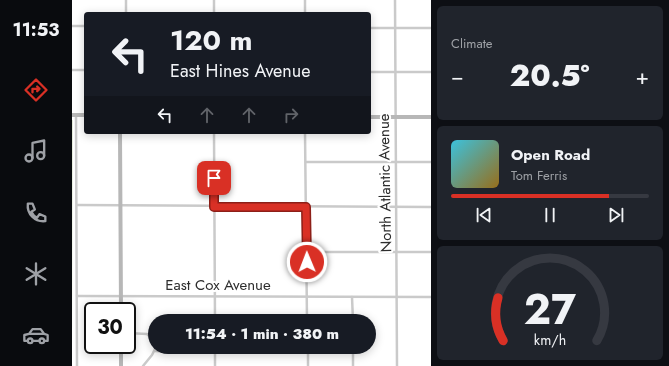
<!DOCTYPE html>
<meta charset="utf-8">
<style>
:root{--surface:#171b24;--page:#20242c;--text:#f1f3f6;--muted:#9ea1a6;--line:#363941;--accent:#d93025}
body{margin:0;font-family:Jost,sans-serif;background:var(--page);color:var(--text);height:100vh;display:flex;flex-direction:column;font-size:15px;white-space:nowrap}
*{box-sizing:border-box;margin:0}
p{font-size:13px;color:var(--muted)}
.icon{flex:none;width:22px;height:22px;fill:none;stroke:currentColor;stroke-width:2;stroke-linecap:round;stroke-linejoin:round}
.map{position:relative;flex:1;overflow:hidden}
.details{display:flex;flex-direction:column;gap:6px;padding:6px;background:#0d0f14;width:238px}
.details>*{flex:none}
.hud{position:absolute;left:12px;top:12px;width:287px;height:122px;border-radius:4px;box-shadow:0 2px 10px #0003;background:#171b24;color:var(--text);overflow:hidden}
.speed{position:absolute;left:12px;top:302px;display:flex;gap:8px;font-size:20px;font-weight:700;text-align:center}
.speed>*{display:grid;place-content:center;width:52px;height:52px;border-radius:50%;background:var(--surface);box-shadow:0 2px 10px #0003;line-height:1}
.speed .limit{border:2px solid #111;border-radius:6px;background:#fff;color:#111}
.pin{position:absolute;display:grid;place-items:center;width:34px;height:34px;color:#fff;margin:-17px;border-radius:8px;box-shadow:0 2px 6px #0006}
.me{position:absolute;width:44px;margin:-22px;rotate:359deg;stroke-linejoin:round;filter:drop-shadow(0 0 3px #0008)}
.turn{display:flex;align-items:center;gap:14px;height:84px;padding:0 20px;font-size:18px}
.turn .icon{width:52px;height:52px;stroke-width:2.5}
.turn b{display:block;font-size:28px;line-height:34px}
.lanes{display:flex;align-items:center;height:38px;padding:0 20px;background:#0003;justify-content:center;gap:20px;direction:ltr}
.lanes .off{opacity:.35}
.big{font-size:30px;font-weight:800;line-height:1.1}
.details .card{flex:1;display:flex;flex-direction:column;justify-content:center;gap:6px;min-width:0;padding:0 14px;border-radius:6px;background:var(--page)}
.details .dial{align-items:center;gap:0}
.dial svg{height:104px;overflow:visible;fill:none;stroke:var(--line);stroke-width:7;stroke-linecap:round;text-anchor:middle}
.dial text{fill:var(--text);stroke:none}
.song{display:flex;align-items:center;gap:12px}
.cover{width:48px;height:48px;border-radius:6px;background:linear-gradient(135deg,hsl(190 70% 55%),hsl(40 70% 35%))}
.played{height:4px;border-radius:2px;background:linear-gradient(90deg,var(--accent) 80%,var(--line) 80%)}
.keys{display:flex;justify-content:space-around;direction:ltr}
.heat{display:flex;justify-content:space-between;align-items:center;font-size:22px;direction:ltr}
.trip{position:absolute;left:76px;top:314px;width:228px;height:40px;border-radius:20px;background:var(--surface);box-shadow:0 2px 10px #0003;font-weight:800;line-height:40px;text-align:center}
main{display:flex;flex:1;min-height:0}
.tab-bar{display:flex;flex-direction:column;width:72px;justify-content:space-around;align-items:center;background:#090b0e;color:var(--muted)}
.tab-bar .icon{width:28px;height:28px}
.tab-bar .on{color:var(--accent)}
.tab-bar b{font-size:18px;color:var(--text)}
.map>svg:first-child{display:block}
.green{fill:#e4ebda}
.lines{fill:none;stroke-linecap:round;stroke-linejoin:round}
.street{stroke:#cacaca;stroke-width:2.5}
.secondary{stroke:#b7b7b7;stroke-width:4}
.route-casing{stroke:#8d1f18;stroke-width:10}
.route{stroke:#d93025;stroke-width:7}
.labels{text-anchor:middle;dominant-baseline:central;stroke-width:4;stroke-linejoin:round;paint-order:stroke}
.street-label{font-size:15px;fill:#2d2d2d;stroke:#fff}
</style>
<main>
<nav class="tab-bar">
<b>11:53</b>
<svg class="icon on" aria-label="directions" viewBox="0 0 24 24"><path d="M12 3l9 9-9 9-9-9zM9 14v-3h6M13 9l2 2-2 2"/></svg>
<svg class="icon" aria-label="music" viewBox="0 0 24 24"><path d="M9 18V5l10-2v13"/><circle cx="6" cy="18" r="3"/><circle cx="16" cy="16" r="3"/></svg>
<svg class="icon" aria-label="phone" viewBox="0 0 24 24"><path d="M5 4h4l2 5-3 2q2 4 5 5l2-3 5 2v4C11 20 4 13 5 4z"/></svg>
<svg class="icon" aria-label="climate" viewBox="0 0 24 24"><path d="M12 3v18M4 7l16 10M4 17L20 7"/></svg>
<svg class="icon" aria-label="car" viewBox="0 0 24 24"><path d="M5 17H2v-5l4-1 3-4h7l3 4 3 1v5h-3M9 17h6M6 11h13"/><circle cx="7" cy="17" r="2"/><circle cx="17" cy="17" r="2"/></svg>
</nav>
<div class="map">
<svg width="359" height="366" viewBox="0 0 359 366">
<rect width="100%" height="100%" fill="#fff"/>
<!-- green -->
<polygon class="green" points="0,120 1,120 0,366"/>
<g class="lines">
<!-- street -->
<g class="street">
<polyline points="142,0 142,14"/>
<polyline points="233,0 233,14"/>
<polyline points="323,0 325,366"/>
<polyline points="54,14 54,0"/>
<polyline points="0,26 14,26"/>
<polyline points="297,28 359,28"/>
<polyline points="0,70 14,70"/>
<polyline points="297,72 359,72"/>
<polyline points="4,116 5,366"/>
<polyline points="142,132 143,321"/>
<polyline points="233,132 235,321"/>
<polyline points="234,162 359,162"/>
<polyline points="5,205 359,207"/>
<polyline points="235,252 359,252"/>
<polyline points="5,296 359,297"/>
<polyline points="280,297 281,321"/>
<polyline points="55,333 75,334 83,341"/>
<polyline points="143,347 143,366"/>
<polyline points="236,347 236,366"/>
<polyline points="281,347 281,366"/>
<polyline points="83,351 100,352"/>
<polyline points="71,366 80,355 84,347"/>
</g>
<!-- secondary -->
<g class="secondary">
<polyline points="0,115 14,115"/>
<polyline points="297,117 359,117"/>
<polyline points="48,132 49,311"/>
<polyline points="49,345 49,366"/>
</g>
</g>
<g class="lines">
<defs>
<polyline id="route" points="142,178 142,207 234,207 235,262"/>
</defs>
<!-- route casing -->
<use href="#route" class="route-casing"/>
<!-- route -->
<use href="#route" class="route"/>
</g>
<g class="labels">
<!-- street labels -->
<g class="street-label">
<text transform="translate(313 183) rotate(-91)">North Atlantic Avenue</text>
<text x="146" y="285">East Cox Avenue</text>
</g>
</g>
</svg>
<div class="speed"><div class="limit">30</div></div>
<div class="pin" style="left:142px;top:178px;background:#d93025"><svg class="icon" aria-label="arrive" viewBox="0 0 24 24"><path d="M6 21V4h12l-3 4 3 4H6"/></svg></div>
<svg class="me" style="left:235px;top:262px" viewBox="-20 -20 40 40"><circle r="17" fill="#d93025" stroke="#fff" stroke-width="3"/><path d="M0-11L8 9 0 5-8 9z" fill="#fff"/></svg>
<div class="trip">11:54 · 1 min · 380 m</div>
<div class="hud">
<div class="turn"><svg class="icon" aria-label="left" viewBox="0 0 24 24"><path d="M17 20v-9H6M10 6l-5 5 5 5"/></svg><div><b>120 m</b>East Hines Avenue</div></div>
<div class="lanes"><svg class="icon" aria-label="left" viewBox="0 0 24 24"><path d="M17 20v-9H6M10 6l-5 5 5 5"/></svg><svg class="icon off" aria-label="ahead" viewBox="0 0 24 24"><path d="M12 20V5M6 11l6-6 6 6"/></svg><svg class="icon off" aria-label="ahead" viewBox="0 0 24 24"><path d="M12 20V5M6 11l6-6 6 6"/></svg><svg class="icon off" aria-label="right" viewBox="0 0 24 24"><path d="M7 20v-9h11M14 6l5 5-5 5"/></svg></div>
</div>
</div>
<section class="details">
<div class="card"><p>Climate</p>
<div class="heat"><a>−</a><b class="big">20.5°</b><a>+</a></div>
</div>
<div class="card">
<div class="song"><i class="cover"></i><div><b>Open Road</b><p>Tom Ferris</p></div></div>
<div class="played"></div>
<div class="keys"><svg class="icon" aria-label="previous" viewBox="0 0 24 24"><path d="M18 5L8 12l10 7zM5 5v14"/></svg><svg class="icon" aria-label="pause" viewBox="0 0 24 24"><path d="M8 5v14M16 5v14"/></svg><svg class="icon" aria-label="next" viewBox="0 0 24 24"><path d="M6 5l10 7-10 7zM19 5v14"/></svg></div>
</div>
<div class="card dial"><svg viewBox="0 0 100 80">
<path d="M14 69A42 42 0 1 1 86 69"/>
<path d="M14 69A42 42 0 0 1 10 36" stroke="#d93025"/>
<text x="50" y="56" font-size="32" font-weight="700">27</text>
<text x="50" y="72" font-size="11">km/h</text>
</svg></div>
</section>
</main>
